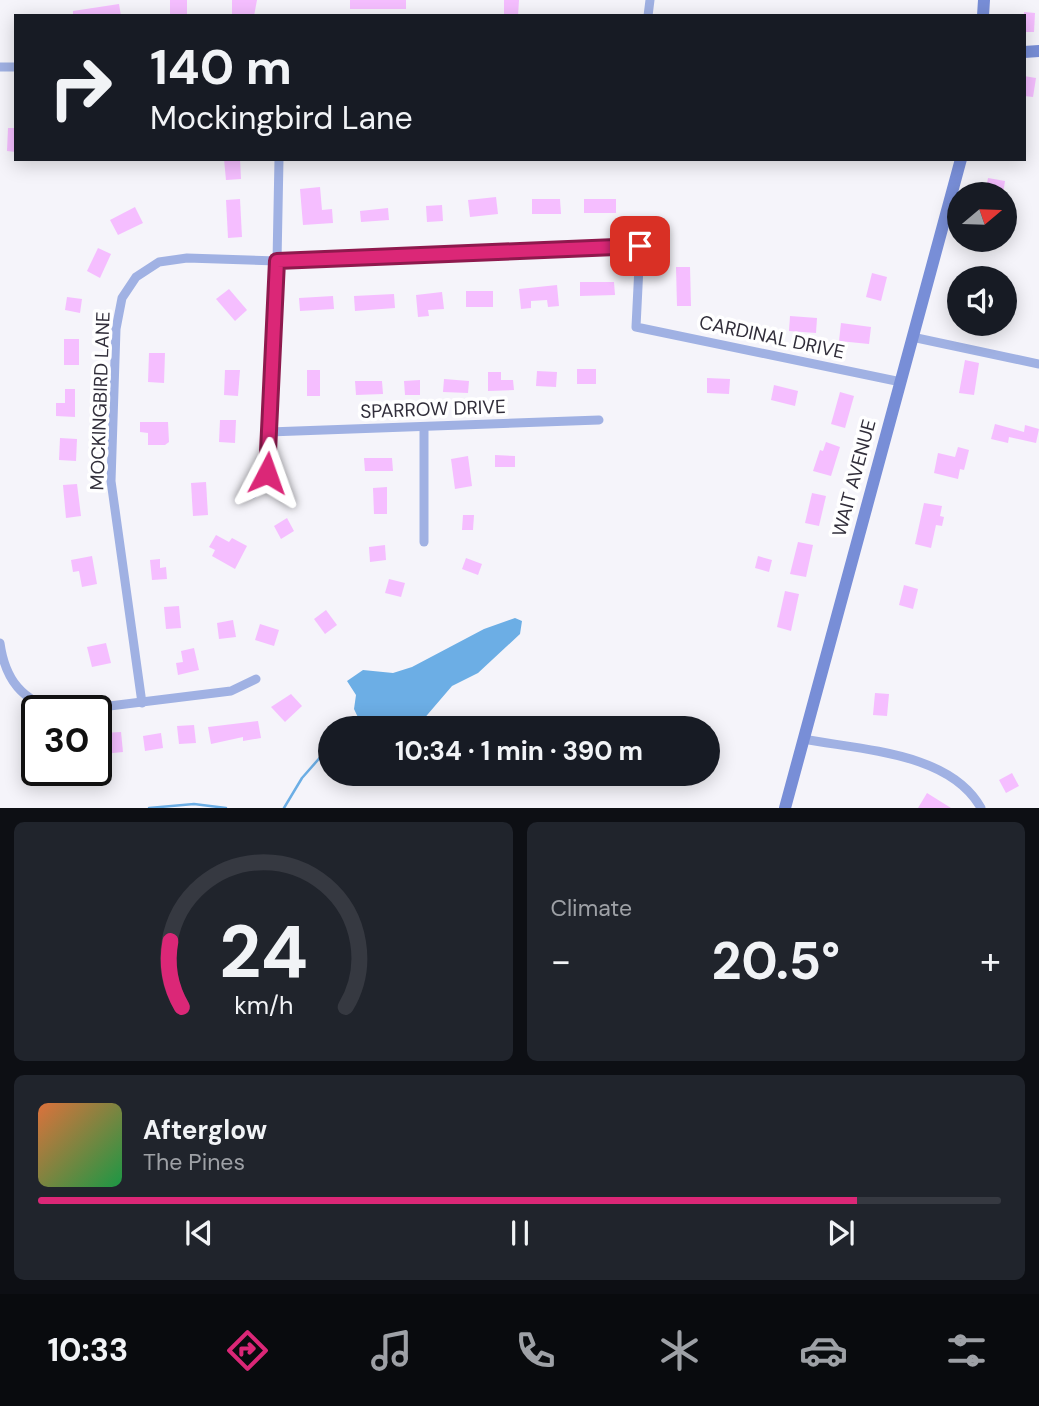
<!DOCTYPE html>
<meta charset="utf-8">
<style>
:root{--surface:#171b24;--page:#20242c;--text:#f1f3f6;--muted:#9ea1a6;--line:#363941;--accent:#db2777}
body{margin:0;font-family:"DM Sans",sans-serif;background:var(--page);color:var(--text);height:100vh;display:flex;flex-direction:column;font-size:26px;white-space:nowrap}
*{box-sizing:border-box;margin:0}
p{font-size:23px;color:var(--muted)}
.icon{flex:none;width:38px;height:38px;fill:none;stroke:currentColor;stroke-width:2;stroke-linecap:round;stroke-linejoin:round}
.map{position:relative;height:808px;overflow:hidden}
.drawer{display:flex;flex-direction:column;gap:14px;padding:14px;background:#0d0f14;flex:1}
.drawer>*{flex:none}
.top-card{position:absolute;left:14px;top:14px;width:1012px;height:147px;border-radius:0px;box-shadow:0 4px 18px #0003;background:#171b24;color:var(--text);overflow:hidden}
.needle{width:46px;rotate:71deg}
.buttons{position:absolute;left:947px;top:182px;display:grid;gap:14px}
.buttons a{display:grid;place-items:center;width:70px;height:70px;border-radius:50%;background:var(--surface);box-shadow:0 4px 18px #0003;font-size:35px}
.speed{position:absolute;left:21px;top:695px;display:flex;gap:14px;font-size:35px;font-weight:700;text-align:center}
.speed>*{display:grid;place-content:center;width:91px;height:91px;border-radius:50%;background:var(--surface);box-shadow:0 4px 18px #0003;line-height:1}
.speed .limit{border:4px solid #111;border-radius:10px;background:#fff;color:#111}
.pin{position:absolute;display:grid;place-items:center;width:60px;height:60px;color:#fff;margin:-30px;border-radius:14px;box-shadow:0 4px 10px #0006}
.me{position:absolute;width:77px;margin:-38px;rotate:4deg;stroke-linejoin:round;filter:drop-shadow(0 0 5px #0008)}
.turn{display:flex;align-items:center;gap:24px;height:147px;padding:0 21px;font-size:32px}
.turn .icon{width:91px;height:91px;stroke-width:2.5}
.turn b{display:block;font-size:49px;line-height:60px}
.big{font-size:52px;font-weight:700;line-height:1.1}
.drawer .card{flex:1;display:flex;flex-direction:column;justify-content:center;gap:10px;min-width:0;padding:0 24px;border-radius:10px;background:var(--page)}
.drawer .dial{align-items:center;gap:0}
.dial svg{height:182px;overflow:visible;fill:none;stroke:var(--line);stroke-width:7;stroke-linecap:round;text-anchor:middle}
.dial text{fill:var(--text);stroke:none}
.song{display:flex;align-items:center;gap:21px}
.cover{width:84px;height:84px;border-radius:10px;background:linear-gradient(135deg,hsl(20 70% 55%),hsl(140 70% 35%))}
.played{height:7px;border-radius:4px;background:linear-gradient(90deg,var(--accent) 85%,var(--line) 85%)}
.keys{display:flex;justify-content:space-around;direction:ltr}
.heat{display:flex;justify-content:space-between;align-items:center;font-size:38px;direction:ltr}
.drawer .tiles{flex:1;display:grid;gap:14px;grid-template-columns:1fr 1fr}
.card:last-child{grid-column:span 2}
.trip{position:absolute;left:318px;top:716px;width:402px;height:70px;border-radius:35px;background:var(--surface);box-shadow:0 4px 18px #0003;font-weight:700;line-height:70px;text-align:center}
.dock{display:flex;height:112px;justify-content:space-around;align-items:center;background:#090b0e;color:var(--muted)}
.dock .icon{width:49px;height:49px}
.dock .current{color:var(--accent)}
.dock b{font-size:32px;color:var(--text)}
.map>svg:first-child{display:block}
.water{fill:#6caee5}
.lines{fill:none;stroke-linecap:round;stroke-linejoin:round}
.stream{stroke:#6caee5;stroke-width:2.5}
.building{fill:#f5beff}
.street{stroke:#a0b1e3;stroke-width:9}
.secondary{stroke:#788ed7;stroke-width:12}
.route-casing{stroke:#8e194d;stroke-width:18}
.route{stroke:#db2777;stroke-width:12}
.labels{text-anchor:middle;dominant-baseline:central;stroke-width:7;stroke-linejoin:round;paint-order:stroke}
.street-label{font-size:19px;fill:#312e3a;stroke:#fff}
</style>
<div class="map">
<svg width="1039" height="808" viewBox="0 0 1039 808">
<rect width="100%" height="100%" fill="#f5f4fa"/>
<!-- water -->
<polygon class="water" points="515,618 522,621 520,634 478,673 452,686 416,728 363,728 354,709 356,695 347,681 363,670 393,673 412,667 484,629"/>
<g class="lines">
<!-- stream -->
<g class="stream">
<polyline points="349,728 361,719"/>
<polyline points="149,808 194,804 226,808"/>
<polyline points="284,808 302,778 331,745"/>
</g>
</g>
<!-- building -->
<g class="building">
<rect x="170" y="0" width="17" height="16"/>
<polygon points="232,0 257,0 254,16 232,16"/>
<rect x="350" y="0" width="56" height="9"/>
<polygon points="504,0 519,0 518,16 504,16"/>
<polygon points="119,4 121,16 73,16 73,11"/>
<polygon points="1024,12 1035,13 1034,32 1024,32"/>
<polygon points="1024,76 1036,78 1033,97 1024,96"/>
<polygon points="8,128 16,128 16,152 7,151"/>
<polygon points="224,159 240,159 241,179 226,180"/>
<polygon points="988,178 1005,181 1003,194 985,194"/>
<polygon points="320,187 322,210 332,209 333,223 303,225 300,189"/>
<polygon points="496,197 498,214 470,217 468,200"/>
<polygon points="240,199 242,237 228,238 226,200"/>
<polygon points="532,199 560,199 561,214 532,214"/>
<rect x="584" y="199" width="32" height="14"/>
<polygon points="442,205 443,221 427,222 426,206"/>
<polygon points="135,207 143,223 118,235 110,220"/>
<polygon points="388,208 389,220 361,222 360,211"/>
<polygon points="98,248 111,254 100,278 87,271"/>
<polygon points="676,267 690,267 691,306 677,306"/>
<polygon points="872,273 887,277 881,301 866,297"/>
<polygon points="580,282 614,282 615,295 580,296"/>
<polygon points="557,285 559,306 548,307 547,300 531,301 531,308 521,309 519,289"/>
<polygon points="229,289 247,310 235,321 216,299"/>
<rect x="466" y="291" width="27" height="16"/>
<polygon points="442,292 444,309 428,310 429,316 418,317 416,295"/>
<polygon points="394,294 395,308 355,311 354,296"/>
<polygon points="333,296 334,309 300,311 299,298"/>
<polygon points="67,297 82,299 80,313 65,310"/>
<polygon points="790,316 817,318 816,333 789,331"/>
<polygon points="841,323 871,327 869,344 839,341"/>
<rect x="64" y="339" width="15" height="26"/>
<polygon points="149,353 165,353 164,383 148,382"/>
<polygon points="965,360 979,363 974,395 959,393"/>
<rect x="577" y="369" width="19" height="15"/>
<polygon points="225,370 240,370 238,396 224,395"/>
<rect x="307" y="370" width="13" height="26"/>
<polygon points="537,371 557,372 556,387 536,386"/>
<polygon points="488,372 501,372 501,380 513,380 514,390 488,391"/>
<polygon points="707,378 730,379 729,394 707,393"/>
<polygon points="444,379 469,381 468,393 443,392"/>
<polygon points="420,380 420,395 405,395 404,381"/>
<polygon points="355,381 382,381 383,394 356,395"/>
<polygon points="774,385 798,391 795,406 771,400"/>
<polygon points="65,389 75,389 75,417 56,416 56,403 65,403"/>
<polygon points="840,392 854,396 845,428 831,424"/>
<polygon points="220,420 236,420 235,443 219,442"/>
<polygon points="140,422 168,422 169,442 165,445 148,445 148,433 140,432"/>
<polygon points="995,424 1024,432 1025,425 1039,429 1036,443 1009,437 1008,443 991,439"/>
<polygon points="60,438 77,439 76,461 59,460"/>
<polygon points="826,442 840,447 831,476 813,471 820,450 823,451"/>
<polygon points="958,447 969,450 964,470 960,469 958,479 934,473 938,453 955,457"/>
<polygon points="495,455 515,456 515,467 495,467"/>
<polygon points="468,456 472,486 455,489 451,459"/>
<polygon points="364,458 392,458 393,471 365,471"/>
<polygon points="206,482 208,515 193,516 191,483"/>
<polygon points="77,484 81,516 66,518 63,485"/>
<polygon points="387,487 387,514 374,514 373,488"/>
<polygon points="812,493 826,496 819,526 805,523"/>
<polygon points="924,503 942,506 940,516 944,517 942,526 936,525 931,548 915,544"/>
<polygon points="463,515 474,515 473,530 462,530"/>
<polygon points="287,518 294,531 281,539 274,526"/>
<polygon points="216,535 229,542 232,538 247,546 235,569 212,556 215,550 209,547"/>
<polygon points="798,542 813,545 806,577 790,574"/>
<polygon points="385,545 386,560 370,562 369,547"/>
<polygon points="92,556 97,584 82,587 79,571 73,572 71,560"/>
<polygon points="758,556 772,560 769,572 755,568"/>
<polygon points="466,558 482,564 478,575 462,569"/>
<polygon points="160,559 160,568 166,567 167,579 152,580 150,560"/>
<polygon points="389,579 405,583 401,597 385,593"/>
<polygon points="904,585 918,589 913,609 899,605"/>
<polygon points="785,591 799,594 791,631 777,627"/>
<polygon points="179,606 181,628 166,629 164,607"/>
<polygon points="326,610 337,625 325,634 314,619"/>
<polygon points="233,620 236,637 219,639 217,623"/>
<polygon points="260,624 279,630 274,646 255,640"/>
<polygon points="106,643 111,663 92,667 87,647"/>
<polygon points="194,648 199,670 178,675 176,663 183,662 181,651"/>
<polygon points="875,693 889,694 887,716 873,715"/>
<polygon points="291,694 302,706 285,722 271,707"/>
<polygon points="258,721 261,738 243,741 243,737 211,744 208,727"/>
<polygon points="194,725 196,743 179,744 177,726"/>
<polygon points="121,732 123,752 103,754 102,733"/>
<polygon points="161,733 163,748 145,751 143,736"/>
<polygon points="1012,773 1019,786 1006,793 999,780"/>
<polygon points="927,793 951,808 918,808"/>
</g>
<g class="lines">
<!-- street -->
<g class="street">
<polyline points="648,16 650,0"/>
<polyline points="0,67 16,67"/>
<polyline points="912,337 1039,364"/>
<polyline points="424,428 424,542"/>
<polyline points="269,432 599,420"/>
<polyline points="253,494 267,473 277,261 279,159"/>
<path d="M 0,643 C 5,679 22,702 59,710"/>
<polyline points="142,703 111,481 116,329 122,298 136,277 159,262 187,258 277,261 640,246 636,327 901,382"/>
<polyline points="77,710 231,691 256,679"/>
<path d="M 803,739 C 861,750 950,752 981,808"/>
</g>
<!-- secondary -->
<g class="secondary">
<polyline points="983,16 984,0"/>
<polyline points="1024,52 1039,51"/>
<polyline points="785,808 961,159"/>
</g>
</g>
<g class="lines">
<defs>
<polyline id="route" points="267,473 277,261 640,246"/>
</defs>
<!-- route casing -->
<use href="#route" class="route-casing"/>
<!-- route -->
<use href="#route" class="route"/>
</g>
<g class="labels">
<!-- street labels -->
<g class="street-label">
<text transform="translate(772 337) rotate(12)">CARDINAL DRIVE</text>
<text transform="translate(100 401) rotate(-88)">MOCKINGBIRD LANE</text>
<text transform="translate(433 409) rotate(-2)">SPARROW DRIVE</text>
<text transform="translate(854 478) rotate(-75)">WAIT AVENUE</text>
</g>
</g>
</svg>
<div class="buttons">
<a><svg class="needle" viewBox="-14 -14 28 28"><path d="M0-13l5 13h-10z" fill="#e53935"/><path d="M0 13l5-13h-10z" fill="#9ea1a6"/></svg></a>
<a><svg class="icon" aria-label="sound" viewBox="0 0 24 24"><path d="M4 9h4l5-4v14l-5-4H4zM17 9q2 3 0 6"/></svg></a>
</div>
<div class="speed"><div class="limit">30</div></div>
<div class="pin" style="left:640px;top:246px;background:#d93025"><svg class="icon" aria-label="arrive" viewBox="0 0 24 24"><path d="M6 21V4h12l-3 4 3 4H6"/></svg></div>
<svg class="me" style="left:267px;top:473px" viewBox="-20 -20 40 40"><path d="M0-17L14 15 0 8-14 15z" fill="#db2777" stroke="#fff" stroke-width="4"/></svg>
<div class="trip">10:34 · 1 min · 390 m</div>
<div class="top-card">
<div class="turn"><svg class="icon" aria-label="right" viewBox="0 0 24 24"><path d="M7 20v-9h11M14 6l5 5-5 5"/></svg><div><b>140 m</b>Mockingbird Lane</div></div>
</div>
</div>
<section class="drawer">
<div class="tiles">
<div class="card dial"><svg viewBox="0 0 100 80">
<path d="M14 69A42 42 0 1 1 86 69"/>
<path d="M14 69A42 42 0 0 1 9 40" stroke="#db2777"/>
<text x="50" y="56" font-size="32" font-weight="700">24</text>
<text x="50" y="72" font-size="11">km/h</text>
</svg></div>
<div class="card"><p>Climate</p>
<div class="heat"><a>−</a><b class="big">20.5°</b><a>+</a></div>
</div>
<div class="card">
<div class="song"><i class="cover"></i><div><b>Afterglow</b><p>The Pines</p></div></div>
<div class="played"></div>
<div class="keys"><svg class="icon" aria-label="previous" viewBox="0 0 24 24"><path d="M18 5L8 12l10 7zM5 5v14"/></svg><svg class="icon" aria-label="pause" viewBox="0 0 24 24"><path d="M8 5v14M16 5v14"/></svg><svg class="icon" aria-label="next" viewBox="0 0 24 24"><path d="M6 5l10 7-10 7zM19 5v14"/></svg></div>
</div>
</div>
</section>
<nav class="dock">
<b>10:33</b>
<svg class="icon current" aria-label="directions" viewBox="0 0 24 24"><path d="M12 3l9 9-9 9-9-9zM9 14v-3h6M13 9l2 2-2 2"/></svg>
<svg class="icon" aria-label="music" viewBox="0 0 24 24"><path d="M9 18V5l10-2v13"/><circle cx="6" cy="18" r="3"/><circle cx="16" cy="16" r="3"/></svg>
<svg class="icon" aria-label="phone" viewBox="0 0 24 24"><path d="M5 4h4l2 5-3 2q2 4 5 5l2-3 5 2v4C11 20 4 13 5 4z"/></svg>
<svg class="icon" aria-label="climate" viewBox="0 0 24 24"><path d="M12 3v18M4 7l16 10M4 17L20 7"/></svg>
<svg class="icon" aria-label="car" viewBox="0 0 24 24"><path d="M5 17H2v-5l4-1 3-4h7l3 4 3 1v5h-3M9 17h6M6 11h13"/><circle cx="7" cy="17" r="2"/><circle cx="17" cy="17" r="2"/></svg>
<svg class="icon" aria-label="filters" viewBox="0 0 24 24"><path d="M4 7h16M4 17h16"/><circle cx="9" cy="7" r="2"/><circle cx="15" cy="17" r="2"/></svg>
</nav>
